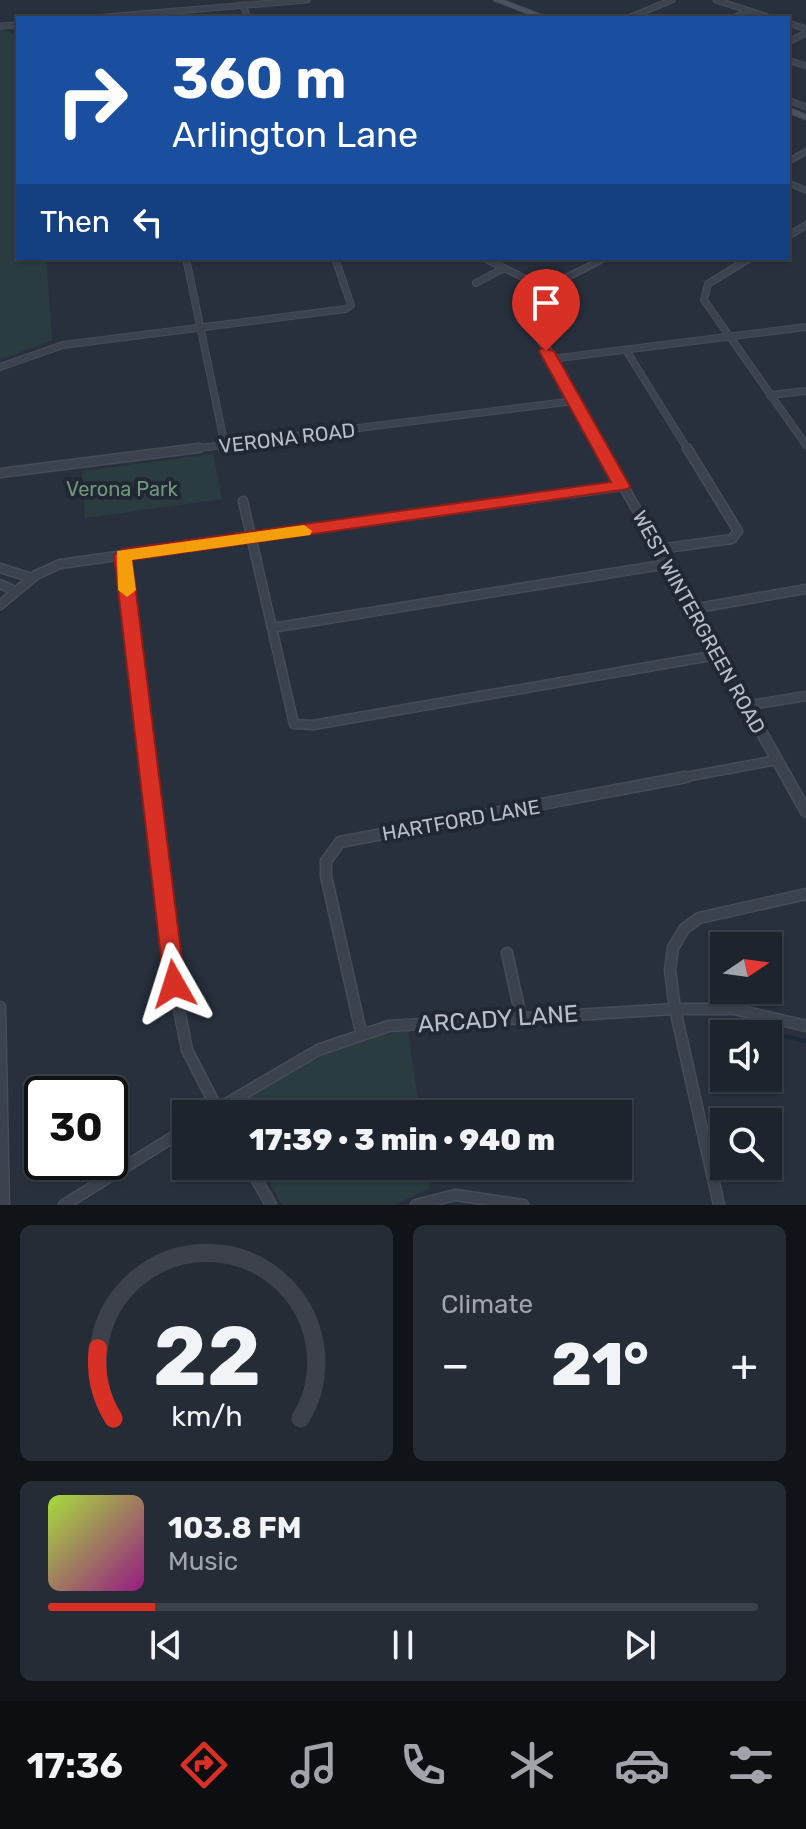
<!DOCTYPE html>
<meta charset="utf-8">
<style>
:root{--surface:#1e242e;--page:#262c36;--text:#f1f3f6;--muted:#a1a4aa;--line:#3c414a;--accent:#d93025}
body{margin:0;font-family:Rubik,sans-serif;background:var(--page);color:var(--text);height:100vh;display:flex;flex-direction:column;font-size:30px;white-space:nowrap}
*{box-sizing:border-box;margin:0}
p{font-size:26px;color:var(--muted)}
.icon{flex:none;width:44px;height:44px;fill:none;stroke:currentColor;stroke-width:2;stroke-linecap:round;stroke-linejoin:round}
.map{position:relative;height:1205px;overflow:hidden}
.drawer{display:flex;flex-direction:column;gap:20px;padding:20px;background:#101419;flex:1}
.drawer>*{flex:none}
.banner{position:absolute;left:16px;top:16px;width:774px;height:244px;border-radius:0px;box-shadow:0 2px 6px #0004,0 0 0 2px var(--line);background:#1a4fa0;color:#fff;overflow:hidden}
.needle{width:52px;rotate:77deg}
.tools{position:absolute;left:710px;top:932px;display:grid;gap:16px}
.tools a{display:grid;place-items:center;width:72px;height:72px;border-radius:0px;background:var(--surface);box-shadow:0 2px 6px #0004,0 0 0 2px var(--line);font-size:40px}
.speed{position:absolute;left:24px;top:1076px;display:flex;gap:16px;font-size:40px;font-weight:700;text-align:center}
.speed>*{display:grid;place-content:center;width:104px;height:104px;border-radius:50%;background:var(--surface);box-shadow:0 2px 6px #0004,0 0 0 2px var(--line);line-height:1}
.speed .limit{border:4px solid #111;border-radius:12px;background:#fff;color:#111}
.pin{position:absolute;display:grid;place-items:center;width:68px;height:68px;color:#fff;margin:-82px -34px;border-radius:50% 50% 50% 0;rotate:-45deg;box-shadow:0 0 8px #0007}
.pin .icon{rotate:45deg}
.me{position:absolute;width:88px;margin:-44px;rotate:354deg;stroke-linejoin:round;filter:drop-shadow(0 0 6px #0008)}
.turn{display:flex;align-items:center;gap:28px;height:168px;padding:0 24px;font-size:36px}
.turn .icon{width:104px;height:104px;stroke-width:2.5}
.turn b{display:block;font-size:56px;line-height:68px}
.then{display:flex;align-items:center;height:76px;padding:0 24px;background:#0003;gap:16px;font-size:30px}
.big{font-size:60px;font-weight:800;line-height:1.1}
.drawer .widget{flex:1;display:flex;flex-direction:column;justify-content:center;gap:12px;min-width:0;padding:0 28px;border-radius:12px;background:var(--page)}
.drawer .dial{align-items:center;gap:0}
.dial svg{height:208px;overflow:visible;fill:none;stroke:var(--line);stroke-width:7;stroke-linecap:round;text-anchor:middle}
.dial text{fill:var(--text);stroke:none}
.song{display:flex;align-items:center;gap:24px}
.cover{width:96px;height:96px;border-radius:12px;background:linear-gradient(135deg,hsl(80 70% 55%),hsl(310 70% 35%))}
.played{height:8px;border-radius:4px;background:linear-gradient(90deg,var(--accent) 15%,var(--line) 15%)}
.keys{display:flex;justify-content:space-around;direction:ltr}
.heat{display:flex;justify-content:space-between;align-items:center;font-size:44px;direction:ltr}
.drawer .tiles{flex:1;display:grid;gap:20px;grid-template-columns:1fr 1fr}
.widget:last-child{grid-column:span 2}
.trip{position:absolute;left:172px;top:1100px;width:460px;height:80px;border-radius:0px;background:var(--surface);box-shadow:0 2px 6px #0004,0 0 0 2px var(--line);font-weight:800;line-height:80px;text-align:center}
.tab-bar{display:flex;height:128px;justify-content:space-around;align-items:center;background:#0c0e12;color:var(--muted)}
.tab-bar .icon{width:56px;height:56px}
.tab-bar .active{color:var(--accent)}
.tab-bar b{font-size:36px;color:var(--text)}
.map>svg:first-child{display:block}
.green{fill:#2a3c3f}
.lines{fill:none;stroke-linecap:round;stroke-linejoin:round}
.stream{stroke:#1c273c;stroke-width:4}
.minor-far3-casing{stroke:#464c58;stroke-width:7}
.minor-far2-casing{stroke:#464c58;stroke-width:8}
.minor-far1-casing{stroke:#464c58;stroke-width:11}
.minor-casing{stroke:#464c58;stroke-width:13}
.tertiary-casing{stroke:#464c58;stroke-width:3}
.secondary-casing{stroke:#464c58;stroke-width:3}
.minor-far3{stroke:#3c434f;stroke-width:5}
.minor-far2{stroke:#3c434f;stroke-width:6}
.minor-far1{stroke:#3c434f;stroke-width:8}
.minor{stroke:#3c434f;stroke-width:10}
.tertiary{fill:#3c434f;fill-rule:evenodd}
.secondary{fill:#4b5261;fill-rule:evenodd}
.route{fill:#d93025;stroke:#8d1f18;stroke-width:2}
.slow{fill:#f59e0b}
.labels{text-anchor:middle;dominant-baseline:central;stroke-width:8;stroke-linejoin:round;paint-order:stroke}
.street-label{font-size:20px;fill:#b9bec9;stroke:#212834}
.park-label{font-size:20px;fill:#72977d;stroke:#212834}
.near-street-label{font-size:24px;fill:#b9bec9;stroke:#212834}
</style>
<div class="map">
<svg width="806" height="1205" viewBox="0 0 806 1205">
<rect width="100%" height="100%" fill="#28303e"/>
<!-- green -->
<g class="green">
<polygon points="0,29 18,35 18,258 46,258 52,340 0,360"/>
<polygon points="213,454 222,499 85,518 82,471"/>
<path d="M 408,1031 L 420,1114 L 231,1114 L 229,1111 C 283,1073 341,1038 408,1031 Z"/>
<polygon points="260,1166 427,1166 430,1188 395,1205 282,1205"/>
</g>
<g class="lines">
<!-- stream -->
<polyline class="stream" points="744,1027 806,1041"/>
<defs>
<g id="minor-far3">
<polyline points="716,0 771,18"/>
<polyline points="243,5 248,18"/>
<polyline points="94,18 307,0"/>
<polyline points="628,18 672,0"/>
<polyline points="733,18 749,11"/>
<polyline points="788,23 806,29"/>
<polyline points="0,26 18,25"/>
<polyline points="788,42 806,33"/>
<polyline points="788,60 806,66"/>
<polyline points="788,100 806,107"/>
<polyline points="788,183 806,190"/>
</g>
<g id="minor-far2">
<polyline points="788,236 806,225"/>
<polyline points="186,258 225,446"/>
<polyline points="484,258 544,288"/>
<polyline points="750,258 708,284 704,300 806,445"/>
<polyline points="476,283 504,268"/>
<polyline points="626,350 688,450"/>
<polyline points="551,359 806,327"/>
<polyline points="0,367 63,345 346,309 351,305 335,258"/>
<polyline points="770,395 806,391"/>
<polyline points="183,450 574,401"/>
</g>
<g id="minor-far1">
<polyline points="0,473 199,448"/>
<polyline points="243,501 294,724 313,725 717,655"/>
<polyline points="659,549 732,539 738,531 687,448"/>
<polyline points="123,555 150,779"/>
<polyline points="0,568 32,578"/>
<polyline points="0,584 15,591"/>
<polyline points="0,605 36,575 60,564 622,486"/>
<polyline points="692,609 806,589"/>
<polyline points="272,628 668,564"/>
<polyline points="744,706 806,696"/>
<polyline points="675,779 777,760"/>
</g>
<g id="minor">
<polyline points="149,777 174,984 187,1050 220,1114"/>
<polyline points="507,953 521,1017"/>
<polyline points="0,1007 4,1205"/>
<polyline points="361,1032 326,876 326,861 340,842 686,777"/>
<polyline points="209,1114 318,1050 389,1026 675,1009 734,1009 806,1026"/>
<polyline points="249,1166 271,1205"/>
<polyline points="64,1205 186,1129"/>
<polyline points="416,1205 455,1195 523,1205"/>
<polyline points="719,1205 675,1009 670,970 673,948 684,929 699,918 806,894"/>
</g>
<g id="tertiary">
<polygon points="806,149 806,154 788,164 788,159"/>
<polygon points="600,258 610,258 539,295 528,309 806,801 806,817 802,815 520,309 533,291"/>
</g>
<g id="secondary">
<polygon points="494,0 502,0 548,18 540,18"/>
<polygon points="788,108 806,115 806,119 788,112"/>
</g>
</defs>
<!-- minor-far3 casing -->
<use href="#minor-far3" class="minor-far3-casing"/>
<!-- minor-far2 casing -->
<use href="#minor-far2" class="minor-far2-casing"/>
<!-- minor-far1 casing -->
<use href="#minor-far1" class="minor-far1-casing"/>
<!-- minor casing -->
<use href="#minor" class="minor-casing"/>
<!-- tertiary casing -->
<use href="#tertiary" class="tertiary-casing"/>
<!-- secondary casing -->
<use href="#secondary" class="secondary-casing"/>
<!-- minor-far3 -->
<use href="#minor-far3" class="minor-far3"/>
<!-- minor-far2 -->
<use href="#minor-far2" class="minor-far2"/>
<!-- minor-far1 -->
<use href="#minor-far1" class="minor-far1"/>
<!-- minor -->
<use href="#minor" class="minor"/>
<!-- tertiary -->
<use href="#tertiary" class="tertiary"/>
<!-- secondary -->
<use href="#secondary" class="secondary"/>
</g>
<!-- route -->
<polygon class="route" points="541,348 554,351 630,486 628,489 132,560 185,984 182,991 174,995 165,991 114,555 123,549 611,482 539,351"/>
<!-- slow -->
<polygon class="slow" points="304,525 312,531 310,535 132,560 136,590 127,597 118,590 117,551"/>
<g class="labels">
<!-- street labels -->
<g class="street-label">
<text transform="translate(287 438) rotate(-7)">VERONA ROAD</text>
<text transform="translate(699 622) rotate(61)">WEST WINTERGREEN ROAD</text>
<text transform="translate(461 820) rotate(-10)">HARTFORD LANE</text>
</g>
<!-- park labels -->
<g class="park-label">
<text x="122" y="489">Verona Park</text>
</g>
<!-- near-street labels -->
<g class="near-street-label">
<text transform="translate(498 1019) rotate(-4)">ARCADY LANE</text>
</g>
</g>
</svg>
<div class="tools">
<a><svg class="needle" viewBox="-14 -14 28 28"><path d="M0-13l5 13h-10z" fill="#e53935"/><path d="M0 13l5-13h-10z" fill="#a1a4aa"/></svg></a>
<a><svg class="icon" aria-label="sound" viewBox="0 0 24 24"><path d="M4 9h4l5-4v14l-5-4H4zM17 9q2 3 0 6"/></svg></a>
<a><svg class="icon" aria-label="search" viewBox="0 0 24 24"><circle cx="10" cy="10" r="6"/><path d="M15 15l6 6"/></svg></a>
</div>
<div class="speed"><div class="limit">30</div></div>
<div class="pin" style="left:546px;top:351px;background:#d93025"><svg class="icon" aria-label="arrive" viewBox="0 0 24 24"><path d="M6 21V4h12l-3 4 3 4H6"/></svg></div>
<svg class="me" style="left:174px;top:984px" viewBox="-20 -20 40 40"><path d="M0-17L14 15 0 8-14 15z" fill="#d93025" stroke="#fff" stroke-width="4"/></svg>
<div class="trip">17:39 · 3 min · 940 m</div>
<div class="banner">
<div class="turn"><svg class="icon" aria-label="right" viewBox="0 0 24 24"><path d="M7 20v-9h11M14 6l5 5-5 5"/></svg><div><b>360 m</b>Arlington Lane</div></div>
<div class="then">Then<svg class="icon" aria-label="left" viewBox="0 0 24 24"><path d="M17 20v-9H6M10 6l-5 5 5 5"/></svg></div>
</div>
</div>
<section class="drawer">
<div class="tiles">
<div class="widget dial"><svg viewBox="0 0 100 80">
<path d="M14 69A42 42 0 1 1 86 69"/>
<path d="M14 69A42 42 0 0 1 8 42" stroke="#d93025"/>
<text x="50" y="56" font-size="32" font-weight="700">22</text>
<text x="50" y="72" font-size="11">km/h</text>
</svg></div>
<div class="widget"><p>Climate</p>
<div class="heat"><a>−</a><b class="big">21°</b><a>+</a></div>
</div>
<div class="widget">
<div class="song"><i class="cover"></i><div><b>103.8 FM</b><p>Music</p></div></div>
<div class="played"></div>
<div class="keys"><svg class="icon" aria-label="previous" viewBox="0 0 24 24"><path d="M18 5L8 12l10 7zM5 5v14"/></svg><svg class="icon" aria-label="pause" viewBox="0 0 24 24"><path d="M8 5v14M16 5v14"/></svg><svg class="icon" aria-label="next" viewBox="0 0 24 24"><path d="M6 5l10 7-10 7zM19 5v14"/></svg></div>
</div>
</div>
</section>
<nav class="tab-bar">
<b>17:36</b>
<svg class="icon active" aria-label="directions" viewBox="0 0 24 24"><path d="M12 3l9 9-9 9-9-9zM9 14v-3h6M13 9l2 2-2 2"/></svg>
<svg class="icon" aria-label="music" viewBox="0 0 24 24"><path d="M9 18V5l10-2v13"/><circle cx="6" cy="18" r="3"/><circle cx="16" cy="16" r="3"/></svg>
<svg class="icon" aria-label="phone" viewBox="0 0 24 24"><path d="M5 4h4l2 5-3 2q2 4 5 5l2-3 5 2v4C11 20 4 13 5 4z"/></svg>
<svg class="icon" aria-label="climate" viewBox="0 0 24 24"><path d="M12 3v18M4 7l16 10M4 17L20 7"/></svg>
<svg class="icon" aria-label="car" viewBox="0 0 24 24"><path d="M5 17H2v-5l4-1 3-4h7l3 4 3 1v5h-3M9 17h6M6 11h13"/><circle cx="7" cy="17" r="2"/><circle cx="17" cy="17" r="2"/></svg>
<svg class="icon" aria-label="filters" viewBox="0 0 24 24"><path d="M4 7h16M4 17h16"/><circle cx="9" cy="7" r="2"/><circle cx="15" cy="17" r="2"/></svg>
</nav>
